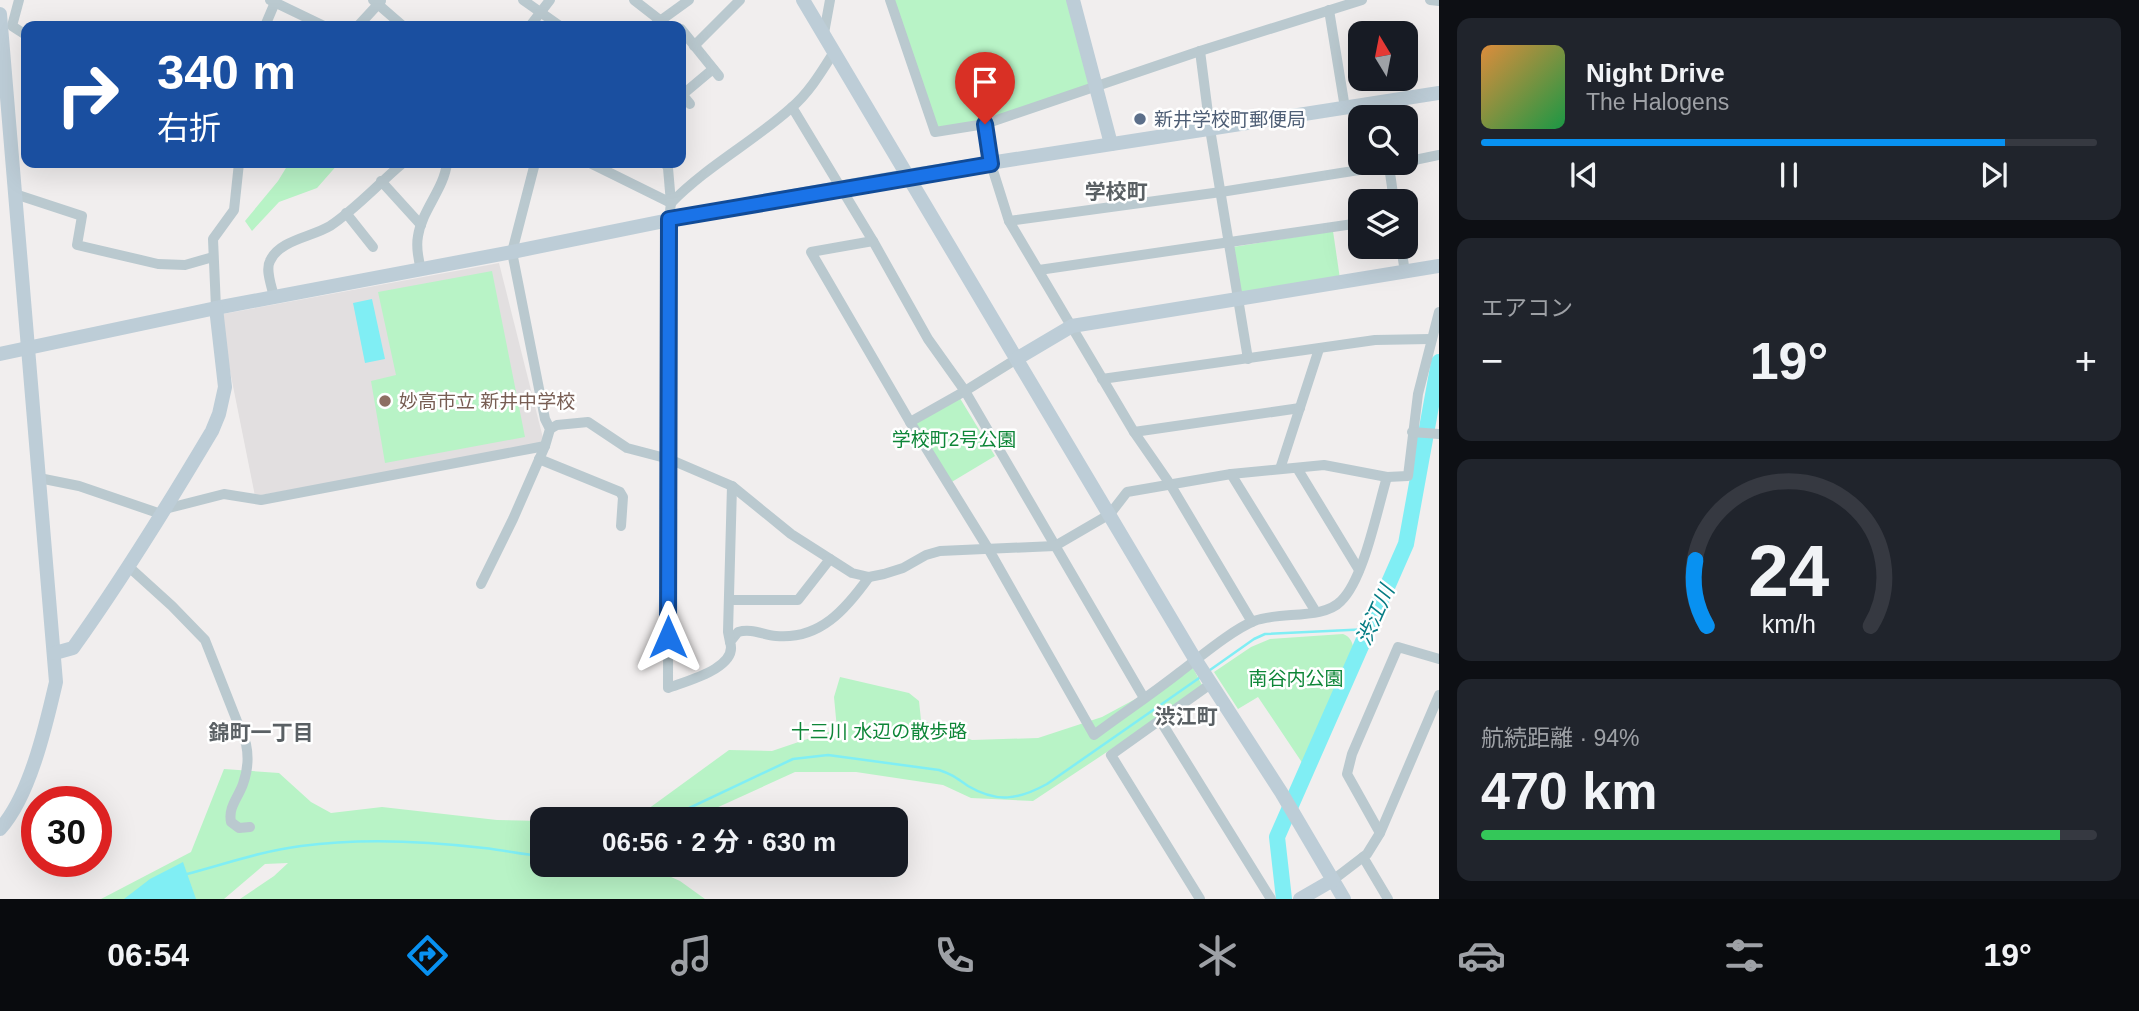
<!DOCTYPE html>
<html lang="ja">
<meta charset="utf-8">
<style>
:root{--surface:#171b24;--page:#20242c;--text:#f1f3f6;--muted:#9ea1a6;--line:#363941;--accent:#0891f1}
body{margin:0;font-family:Helvetica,"Noto Sans JP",sans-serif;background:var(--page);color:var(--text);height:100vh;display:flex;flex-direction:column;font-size:26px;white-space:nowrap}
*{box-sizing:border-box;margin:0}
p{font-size:23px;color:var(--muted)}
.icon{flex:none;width:38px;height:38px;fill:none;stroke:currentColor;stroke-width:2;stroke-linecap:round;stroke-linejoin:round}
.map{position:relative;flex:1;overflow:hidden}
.side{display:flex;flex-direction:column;gap:18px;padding:18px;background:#0d0f14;width:700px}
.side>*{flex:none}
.banner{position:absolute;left:21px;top:21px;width:665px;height:147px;border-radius:14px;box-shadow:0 7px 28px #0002;background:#1a4fa0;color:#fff;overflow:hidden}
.needle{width:46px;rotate:350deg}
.buttons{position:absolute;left:1348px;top:21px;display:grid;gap:14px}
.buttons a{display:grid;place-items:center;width:70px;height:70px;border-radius:14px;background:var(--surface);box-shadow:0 7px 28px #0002;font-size:35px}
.speed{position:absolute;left:21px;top:786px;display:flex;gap:14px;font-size:35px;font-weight:700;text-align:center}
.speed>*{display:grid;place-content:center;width:91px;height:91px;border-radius:50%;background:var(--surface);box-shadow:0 7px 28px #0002;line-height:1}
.speed .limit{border:10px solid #d22;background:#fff;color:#111}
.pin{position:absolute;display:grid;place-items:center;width:60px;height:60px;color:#fff;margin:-72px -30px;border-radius:50% 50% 50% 0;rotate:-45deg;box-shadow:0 0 7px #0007}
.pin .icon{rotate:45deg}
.me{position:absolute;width:77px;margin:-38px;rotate:0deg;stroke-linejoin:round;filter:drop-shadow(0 0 5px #0008)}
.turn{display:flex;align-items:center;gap:24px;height:147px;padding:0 21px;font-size:32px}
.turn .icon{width:91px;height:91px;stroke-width:2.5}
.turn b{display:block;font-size:49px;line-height:60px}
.big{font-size:52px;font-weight:700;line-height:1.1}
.side .widget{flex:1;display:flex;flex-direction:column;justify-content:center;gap:10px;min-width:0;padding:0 24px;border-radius:14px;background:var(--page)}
.side .dial{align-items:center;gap:0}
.dial svg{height:182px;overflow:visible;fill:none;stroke:var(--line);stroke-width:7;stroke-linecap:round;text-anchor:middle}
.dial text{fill:var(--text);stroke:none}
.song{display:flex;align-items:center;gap:21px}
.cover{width:84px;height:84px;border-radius:10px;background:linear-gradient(135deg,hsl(30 70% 55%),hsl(140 70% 35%))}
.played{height:7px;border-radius:4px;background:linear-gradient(90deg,var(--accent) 85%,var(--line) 85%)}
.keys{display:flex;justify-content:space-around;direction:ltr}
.heat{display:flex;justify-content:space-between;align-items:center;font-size:38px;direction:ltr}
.charge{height:10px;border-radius:5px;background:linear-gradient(90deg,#34c759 94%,var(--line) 0)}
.trip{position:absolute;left:530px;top:807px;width:378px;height:70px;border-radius:14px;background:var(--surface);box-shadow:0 7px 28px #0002;font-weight:700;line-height:70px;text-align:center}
.tabs{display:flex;height:112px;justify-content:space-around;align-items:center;background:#090b0e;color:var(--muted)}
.tabs .icon{width:49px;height:49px}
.tabs .current{color:var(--accent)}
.tabs b{font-size:32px;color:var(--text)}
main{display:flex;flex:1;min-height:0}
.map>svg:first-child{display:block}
.education{fill:#e2dfe0}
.green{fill:#b8f3c6}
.water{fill:#80eef4}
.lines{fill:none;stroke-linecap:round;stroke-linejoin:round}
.stream{stroke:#80eef4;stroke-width:2.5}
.river{stroke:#80eef4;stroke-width:16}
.street{stroke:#bac9cf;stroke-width:10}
.secondary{stroke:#bdcdd7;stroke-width:14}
.route-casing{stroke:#114b97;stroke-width:18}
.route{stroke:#1a73e8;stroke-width:12}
.service-dot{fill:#5c6f8a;stroke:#fff;stroke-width:2.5}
.education-dot{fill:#8d6e63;stroke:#fff;stroke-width:2.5}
.labels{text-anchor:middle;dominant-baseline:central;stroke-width:5;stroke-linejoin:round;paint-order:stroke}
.service-label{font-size:19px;fill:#4e5e75;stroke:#fff;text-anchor:start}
.education-label{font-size:19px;fill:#785e54;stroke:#fff;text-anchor:start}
.park-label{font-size:19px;fill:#0e8638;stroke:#fff}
.neighbourhood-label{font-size:21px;font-weight:bold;fill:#5a6064;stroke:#fff}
.water-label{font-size:21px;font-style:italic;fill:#057c84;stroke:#fff}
</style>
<main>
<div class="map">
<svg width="1439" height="899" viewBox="0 0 1439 899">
<rect width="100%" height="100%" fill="#f1eeee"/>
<!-- education -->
<polygon class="education" points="499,263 545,446 255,496 227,356 223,314"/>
<!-- green -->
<g class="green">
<polygon points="890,0 1073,0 1095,87 985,124 935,132"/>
<polygon points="289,163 339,163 317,188 279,202 252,231 245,221 278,181"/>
<polygon points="1333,231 1340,279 1241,296 1233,247"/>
<polygon points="492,271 525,437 385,463 371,381 396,375 378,292"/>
<polygon points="958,395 995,456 950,483 914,422"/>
<path d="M 1343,634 C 1351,637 1353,643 1354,652 L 1303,764 L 1258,697 L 1238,709 L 1214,672 L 1251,647 L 1270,639 Z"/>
<polygon points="1193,668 1202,685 1131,736 1033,801 971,798 943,785 856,772 795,772 692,819 601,819 637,817 729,750 772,751 837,729 834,697 840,677 909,693 919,701 921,720 972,740 1038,738 1102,717"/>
<polygon points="224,769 279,773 311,802 331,813 382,807 497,820 542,821 542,864 644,865 680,881 705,899 240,899 274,876 288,863 265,864 224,899 101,899 191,852"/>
</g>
<!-- water -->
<g class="water">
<polygon points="372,299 385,359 365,363 353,303"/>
<polygon points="183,862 196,899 124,899 150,879"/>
</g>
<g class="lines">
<!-- stream -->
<g class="stream">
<polyline points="1210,670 1254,639 1265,634 1370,629"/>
<path d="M 666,819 L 793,759 L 828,755 L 939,770 C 954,775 956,778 968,786 C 997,803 1018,800 1047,784 L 1202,676"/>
<path d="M 187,874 C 225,864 262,851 301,846 C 360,838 425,841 484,848 C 504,850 523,855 542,856"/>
</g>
<!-- river -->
<polyline class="river" points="1284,899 1277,837 1406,544 1439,362"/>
<!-- street -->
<g class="street">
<polyline points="19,0 12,26 26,35"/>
<polyline points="270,0 324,26"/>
<polyline points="373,0 403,26"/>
<polyline points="523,0 560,26"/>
<polyline points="634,0 661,21"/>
<polyline points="890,0 935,132 985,124"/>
<polyline points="1430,0 1439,1"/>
<polyline points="1329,10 1345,108"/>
<polyline points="265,26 276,0"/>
<polyline points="358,26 381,1"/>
<polyline points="530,26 550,0"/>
<polyline points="653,26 689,0"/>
<polyline points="681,29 719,76"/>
<polyline points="824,33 830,0"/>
<polyline points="694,46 740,0"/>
<polyline points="1200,51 1210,129 1248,359"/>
<polyline points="681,93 690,104"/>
<polyline points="682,95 713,69"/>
<polyline points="792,107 873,241 928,339 965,391 910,422"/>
<polyline points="1405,162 1439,155"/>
<polyline points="590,163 671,203"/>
<path d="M 665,163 L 668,168 L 671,203 L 669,219 L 668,688 C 686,681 739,668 730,642 L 738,632 C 752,628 763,635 776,636 C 820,640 846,609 869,577"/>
<polyline points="1389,166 1394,201"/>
<polyline points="381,181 421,225"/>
<polyline points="15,194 82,216 77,245 158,264 185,265 213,257"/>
<path d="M 671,203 C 707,166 753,142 791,108 C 809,93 822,71 834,52"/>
<polyline points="346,213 373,247"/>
<polyline points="1009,221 1221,192 1403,163"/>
<path d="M 873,241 L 811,252 L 910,422 L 989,550 L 1094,735 C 1122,714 1152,694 1180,672 C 1200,657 1232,630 1254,621 C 1280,611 1323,620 1341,601 C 1364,579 1377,510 1387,477"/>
<polyline points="1401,247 1405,272"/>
<path d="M 421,269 C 418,258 416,247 418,236 C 422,210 444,189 447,163"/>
<polyline points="1039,270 1360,223"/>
<path d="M 274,297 C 272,287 265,270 270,261 C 279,240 312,237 330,226 C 356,209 379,183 403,163"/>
<polyline points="216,308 213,239 234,210 239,163"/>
<polyline points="1018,358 965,391 1144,698"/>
<polyline points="1102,379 1375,340 1430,339"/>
<polyline points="550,429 557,425 588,422 627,448 669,459 732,486 791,534 852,573 869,577 884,574 903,568 926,555 940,551 1055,546 1110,514 1127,492 1231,474 1324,465 1387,477 1408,476 1418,394 1439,312"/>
<polyline points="1134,432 1300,408"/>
<polyline points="1412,432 1439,434"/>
<polyline points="539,459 620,492 623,497 621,526"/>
<polyline points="1297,468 1359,570"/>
<polyline points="1280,469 1319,349"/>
<polyline points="1231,474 1316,612"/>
<polyline points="39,478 79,486 161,514"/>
<polyline points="165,509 224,494 261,500 545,446"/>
<path d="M 129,567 L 172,606 L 205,640 L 246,744 C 249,758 248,770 243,784 C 238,798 228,807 231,822 L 239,828 L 250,827"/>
<polyline points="481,584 513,519 545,446 550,429 545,419 512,252 535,163"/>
<polyline points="729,600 798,600 830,559"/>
<polyline points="1252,622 1170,484 1134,432 1009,221 991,164 985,124 1200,51 1362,0"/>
<polyline points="730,642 728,632 732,486"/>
<polyline points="1160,720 1271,899"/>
<polyline points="1380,833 1347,774 1352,754 1398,647 1439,659"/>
<polyline points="1363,857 1388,899"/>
<polyline points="1333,880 1367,854 1380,833 1439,695"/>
<polyline points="1200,899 1111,755 1212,683"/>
</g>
<!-- secondary -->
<g class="secondary">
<polyline points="803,0 1195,659 1281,792 1344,899"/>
<polyline points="1073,0 1111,144"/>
<path d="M 0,14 L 56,682 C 46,725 30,796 0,829"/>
<polyline points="0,354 216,308 512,252 753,203 907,176 1439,93"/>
<polyline points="1018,358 1072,326 1439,266"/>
<path d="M 55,653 L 73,648 C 123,578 168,505 212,431 L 219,414 L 225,387 L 216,308"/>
<polyline points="1300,899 1333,880"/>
</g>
</g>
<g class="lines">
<defs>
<polyline id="route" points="668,637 669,219 991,164 985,124"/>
</defs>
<!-- route casing -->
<use href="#route" class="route-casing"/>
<!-- route -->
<use href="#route" class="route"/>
</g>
<!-- markers -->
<circle class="service-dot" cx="1140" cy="119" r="7"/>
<circle class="education-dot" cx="385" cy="401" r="7"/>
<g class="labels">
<!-- service labels -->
<g class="service-label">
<text x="1154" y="119">新井学校町郵便局</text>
</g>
<!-- education labels -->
<g class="education-label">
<text x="399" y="401">妙高市立 新井中学校</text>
</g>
<!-- park labels -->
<g class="park-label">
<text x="954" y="439">学校町2号公園</text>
<text x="1296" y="678">南谷内公園</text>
<text x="879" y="731">十三川 水辺の散歩路</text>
</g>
<!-- neighbourhood labels -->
<g class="neighbourhood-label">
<text x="1116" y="191">学校町</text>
<text x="1186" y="716">渋江町</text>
<text x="261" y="732">錦町一丁目</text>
</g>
<!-- water labels -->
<g class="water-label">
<text transform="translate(1375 615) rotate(-66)">渋江川</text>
</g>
</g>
</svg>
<div class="buttons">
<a><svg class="needle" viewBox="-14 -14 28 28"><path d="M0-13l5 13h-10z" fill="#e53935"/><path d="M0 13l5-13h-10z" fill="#9ea1a6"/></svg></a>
<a><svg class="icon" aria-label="search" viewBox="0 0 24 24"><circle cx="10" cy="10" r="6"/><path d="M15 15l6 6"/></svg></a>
<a><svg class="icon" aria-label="layers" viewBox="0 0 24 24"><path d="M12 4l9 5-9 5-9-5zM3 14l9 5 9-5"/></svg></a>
</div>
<div class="speed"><div class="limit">30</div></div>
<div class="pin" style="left:985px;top:124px;background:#d93025"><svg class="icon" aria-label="arrive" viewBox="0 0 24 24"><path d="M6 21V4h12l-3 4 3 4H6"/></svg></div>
<svg class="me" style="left:668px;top:637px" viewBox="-20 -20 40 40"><path d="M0-17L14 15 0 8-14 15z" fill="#1a73e8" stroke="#fff" stroke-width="4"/></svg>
<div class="trip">06:56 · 2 分 · 630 m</div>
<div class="banner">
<div class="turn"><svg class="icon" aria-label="right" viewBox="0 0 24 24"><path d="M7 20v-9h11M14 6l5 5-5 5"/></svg><div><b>340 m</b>右折</div></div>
</div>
</div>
<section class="side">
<div class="widget">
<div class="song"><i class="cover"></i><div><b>Night Drive</b><p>The Halogens</p></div></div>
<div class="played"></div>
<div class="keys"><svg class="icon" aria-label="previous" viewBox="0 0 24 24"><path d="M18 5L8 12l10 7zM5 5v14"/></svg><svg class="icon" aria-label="pause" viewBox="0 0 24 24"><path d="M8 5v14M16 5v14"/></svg><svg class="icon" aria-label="next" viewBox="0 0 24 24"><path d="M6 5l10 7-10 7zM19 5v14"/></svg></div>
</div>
<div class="widget"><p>エアコン</p>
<div class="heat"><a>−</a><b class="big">19°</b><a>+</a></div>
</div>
<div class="widget dial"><svg viewBox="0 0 100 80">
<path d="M14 69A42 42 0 1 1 86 69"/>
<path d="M14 69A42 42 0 0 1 9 40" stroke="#0891f1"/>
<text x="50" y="56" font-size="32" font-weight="700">24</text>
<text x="50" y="72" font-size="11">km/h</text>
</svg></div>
<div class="widget"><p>航続距離 · 94%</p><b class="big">470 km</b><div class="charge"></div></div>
</section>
</main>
<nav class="tabs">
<b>06:54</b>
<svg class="icon current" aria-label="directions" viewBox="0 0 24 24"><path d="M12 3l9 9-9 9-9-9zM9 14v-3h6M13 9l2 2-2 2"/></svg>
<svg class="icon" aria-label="music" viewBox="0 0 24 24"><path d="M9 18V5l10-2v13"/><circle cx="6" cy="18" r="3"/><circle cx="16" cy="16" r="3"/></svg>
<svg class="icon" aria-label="phone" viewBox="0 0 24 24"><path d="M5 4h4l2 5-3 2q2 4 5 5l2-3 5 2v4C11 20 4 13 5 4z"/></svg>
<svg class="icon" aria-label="climate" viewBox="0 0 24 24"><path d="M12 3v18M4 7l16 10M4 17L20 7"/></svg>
<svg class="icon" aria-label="car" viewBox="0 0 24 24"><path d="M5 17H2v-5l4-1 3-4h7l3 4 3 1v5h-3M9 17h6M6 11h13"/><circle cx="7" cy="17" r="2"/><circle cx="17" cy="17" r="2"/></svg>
<svg class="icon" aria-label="filters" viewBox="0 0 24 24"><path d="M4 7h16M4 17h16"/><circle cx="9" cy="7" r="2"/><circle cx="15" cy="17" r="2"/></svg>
<b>19°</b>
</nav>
